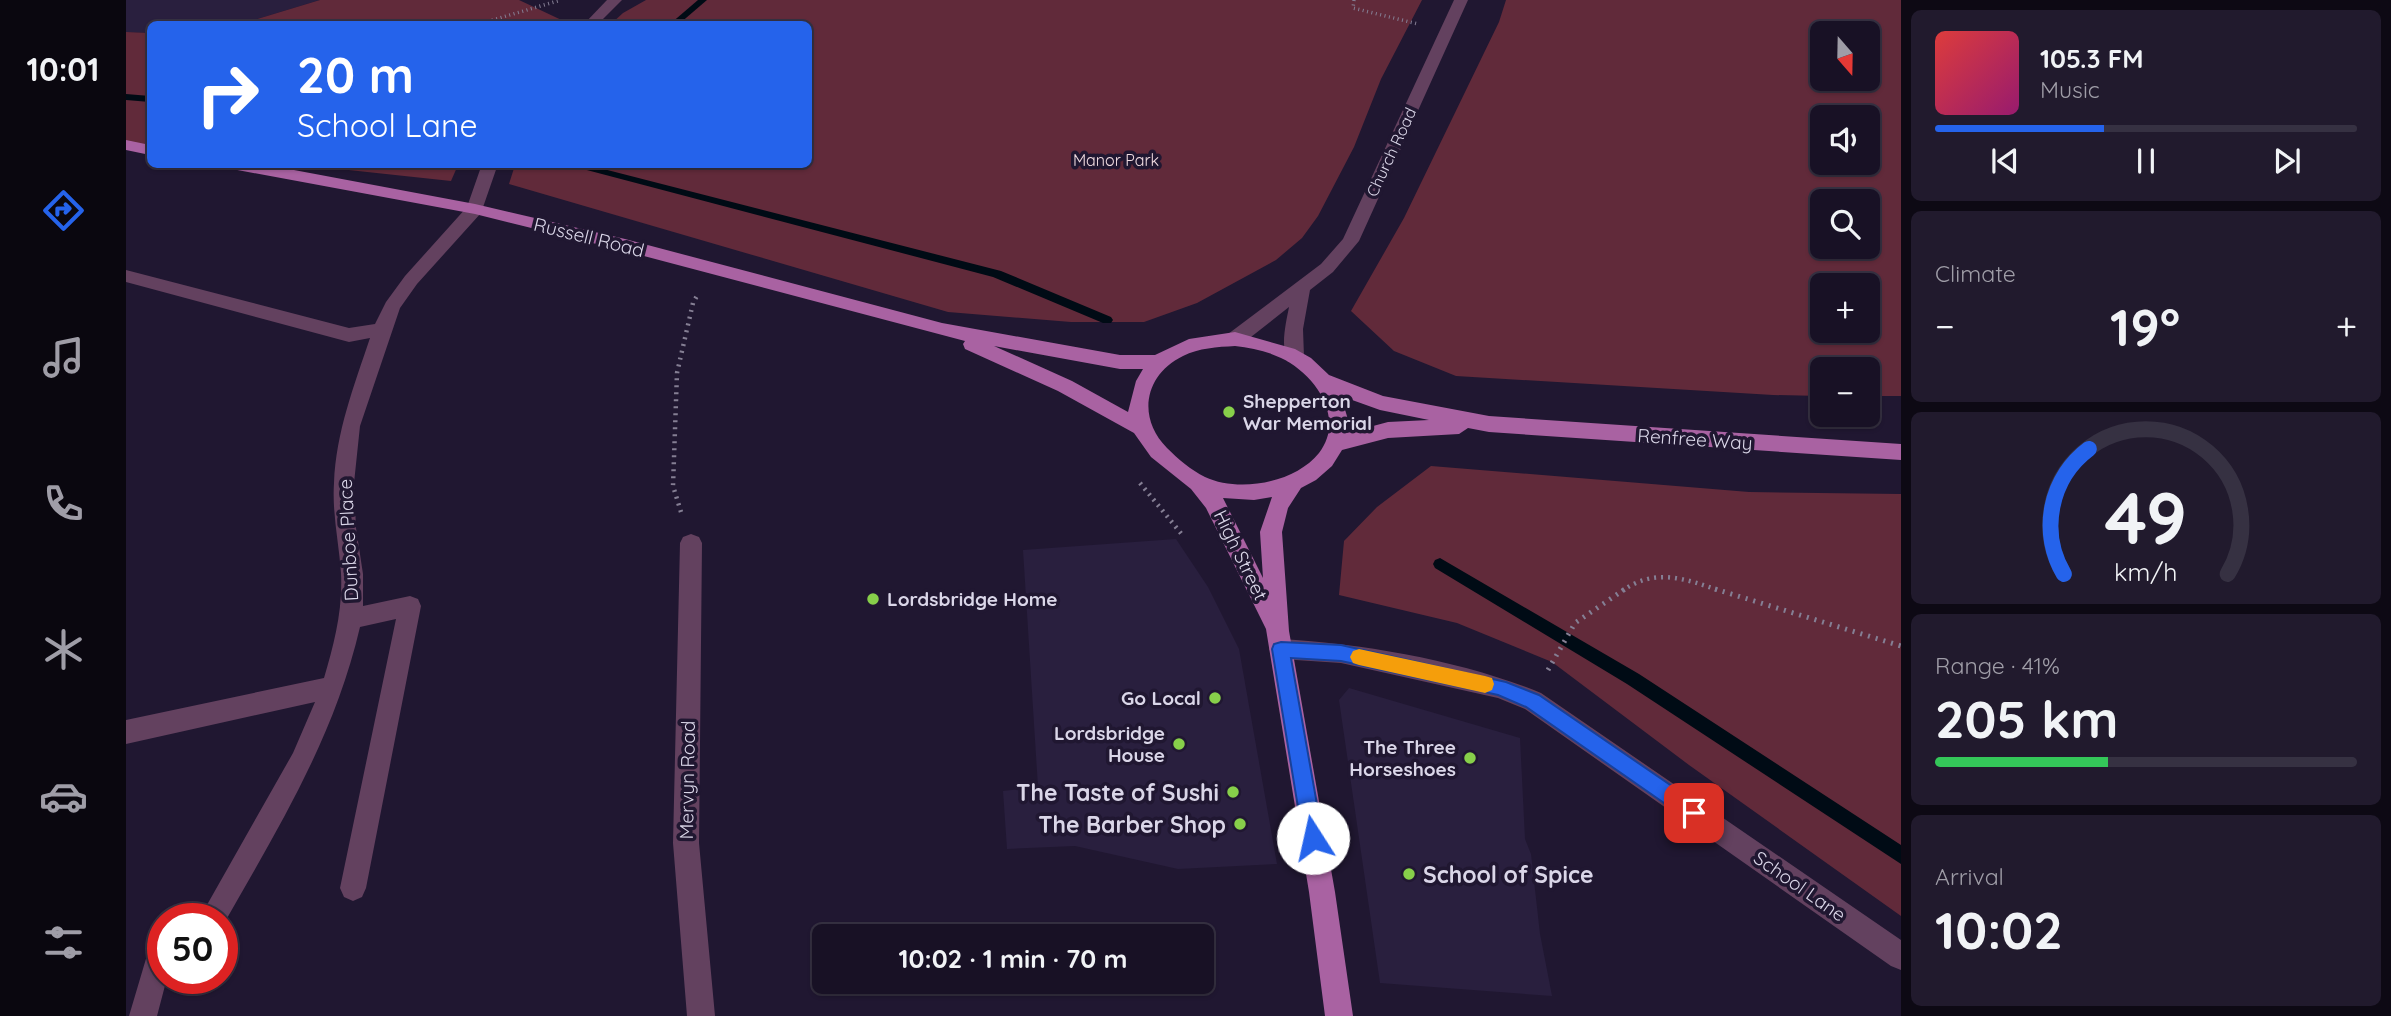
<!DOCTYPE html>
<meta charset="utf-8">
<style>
:root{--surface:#181125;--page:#211a2d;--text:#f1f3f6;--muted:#9f9da7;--line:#363142;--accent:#2563eb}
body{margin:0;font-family:Quicksand,sans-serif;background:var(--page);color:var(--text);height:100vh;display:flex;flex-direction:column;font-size:26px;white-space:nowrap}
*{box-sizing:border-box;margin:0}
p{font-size:23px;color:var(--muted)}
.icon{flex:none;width:38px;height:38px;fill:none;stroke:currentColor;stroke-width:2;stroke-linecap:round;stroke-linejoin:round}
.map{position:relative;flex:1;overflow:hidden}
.sheet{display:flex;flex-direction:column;gap:10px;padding:10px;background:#0d0914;width:490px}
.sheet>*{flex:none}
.guide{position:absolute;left:21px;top:21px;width:665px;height:147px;border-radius:10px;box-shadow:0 2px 5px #0004,0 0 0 2px var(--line);background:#2563eb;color:#fff;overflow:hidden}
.needle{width:46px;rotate:160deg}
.tools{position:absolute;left:1684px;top:21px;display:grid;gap:14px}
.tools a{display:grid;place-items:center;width:70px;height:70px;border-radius:10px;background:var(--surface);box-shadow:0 2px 5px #0004,0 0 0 2px var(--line);font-size:35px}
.speed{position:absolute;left:21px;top:903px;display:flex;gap:14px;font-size:35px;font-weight:700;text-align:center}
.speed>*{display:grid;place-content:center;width:91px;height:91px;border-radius:50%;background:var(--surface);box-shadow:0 2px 5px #0004,0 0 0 2px var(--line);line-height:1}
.speed .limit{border:10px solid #d22;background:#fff;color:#111}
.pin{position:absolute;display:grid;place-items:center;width:60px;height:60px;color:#fff;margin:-30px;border-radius:14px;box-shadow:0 4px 10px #0006}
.me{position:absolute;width:77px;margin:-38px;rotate:350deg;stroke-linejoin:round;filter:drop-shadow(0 0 5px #0008)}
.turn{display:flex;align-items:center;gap:24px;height:147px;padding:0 35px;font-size:32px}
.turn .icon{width:91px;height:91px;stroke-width:2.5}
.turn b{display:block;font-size:49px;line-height:60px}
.big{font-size:52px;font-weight:700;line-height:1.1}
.sheet .card{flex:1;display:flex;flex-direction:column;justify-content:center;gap:10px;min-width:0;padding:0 24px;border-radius:10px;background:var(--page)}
.sheet .dial{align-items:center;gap:0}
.dial svg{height:182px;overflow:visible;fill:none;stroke:var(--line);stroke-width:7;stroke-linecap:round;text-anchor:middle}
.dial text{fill:var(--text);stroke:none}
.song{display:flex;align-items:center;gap:21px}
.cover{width:84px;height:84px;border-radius:10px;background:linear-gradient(135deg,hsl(0 70% 55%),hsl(320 70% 35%))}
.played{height:7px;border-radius:4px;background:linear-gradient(90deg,var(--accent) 40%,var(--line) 40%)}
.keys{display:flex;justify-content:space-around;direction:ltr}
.heat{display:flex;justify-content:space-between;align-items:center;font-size:38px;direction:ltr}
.charge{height:10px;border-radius:5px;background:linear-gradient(90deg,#34c759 41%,var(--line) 0)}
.trip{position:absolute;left:686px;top:924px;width:402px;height:70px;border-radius:10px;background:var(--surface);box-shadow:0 2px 5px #0004,0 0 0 2px var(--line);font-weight:700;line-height:70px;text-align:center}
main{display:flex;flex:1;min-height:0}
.tab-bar{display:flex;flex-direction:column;width:126px;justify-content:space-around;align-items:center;background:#0a070f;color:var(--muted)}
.tab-bar .icon{width:49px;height:49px}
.tab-bar .on{color:var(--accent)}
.tab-bar b{font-size:32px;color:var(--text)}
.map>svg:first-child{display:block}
.built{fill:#291f3e}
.green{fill:#612a3a;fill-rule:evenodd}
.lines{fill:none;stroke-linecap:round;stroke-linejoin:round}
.stream{fill:#000b15;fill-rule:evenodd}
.path-far2{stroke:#857f94;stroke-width:3.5;stroke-dasharray:1 3.5;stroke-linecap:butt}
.path-far1{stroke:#857f94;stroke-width:4.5;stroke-dasharray:2 5;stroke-linecap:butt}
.path{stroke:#857f94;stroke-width:5;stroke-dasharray:2 6;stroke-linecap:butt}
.minor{fill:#63415f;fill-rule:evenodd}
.major{fill:#a962a2;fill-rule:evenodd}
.route{fill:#2563eb;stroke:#184099;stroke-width:2}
.slow{fill:#f59e0b}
.poi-dot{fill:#87cf4a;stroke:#201731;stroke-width:2.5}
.labels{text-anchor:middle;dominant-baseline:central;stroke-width:7;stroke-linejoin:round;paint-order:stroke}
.far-street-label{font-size:16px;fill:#dad6e8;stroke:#201731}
.far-park-label{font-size:16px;fill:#f2dde2;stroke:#201731}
.street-label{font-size:19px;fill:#dad6e8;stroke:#201731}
.poi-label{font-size:19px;font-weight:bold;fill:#dad6e8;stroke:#201731;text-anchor:end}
.near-poi-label{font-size:23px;font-weight:bold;fill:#dad6e8;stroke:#201731;text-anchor:end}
</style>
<main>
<nav class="tab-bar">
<b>10:01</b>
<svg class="icon on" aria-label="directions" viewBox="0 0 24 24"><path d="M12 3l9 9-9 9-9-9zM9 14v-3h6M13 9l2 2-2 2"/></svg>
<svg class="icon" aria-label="music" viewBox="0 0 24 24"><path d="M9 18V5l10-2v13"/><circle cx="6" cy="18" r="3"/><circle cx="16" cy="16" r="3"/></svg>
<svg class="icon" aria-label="phone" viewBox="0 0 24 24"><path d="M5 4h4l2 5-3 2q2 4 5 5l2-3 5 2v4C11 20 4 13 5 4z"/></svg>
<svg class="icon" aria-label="climate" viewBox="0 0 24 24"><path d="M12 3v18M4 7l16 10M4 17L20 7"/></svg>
<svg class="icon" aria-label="car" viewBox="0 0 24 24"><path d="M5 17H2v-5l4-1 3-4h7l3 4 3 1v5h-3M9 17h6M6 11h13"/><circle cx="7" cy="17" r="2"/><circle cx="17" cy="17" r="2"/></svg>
<svg class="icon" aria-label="filters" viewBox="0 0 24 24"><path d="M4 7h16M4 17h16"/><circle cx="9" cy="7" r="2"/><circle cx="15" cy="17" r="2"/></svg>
</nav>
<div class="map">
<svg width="1775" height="1016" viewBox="0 0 1775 1016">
<rect width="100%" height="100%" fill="#201731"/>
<!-- built -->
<g class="built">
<polygon points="0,0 194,0 115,24 24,24 24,33 0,32"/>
<polygon points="1050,539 1082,587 1113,649 1151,864 1052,869 949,846 881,849 877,791 912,787 897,550"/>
<polygon points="1223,688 1394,738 1399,839 1405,854 1414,934 1426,996 1254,983 1213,700"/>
</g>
<!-- green -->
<g class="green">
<polygon points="194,0 393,0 444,24 115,24"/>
<polygon points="520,0 1296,0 1255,79 1228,147 1192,216 1176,238 1150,260 1071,303 1018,322 945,322 822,312 383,184 389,165 682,164 682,24 485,24 497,13"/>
<path d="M 1380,0 L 1775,0 L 1775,396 L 1741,396 L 1741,369 L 1696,369 L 1696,396 L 1647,395 L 1330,376 L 1268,351 L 1225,311 L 1278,218 L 1373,22 ZM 1696,33 L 1741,33 L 1741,79 L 1696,79 ZM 1696,117 L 1741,117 L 1741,163 L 1696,163 ZM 1696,201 L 1741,201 L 1741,247 L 1696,247 ZM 1696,285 L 1741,285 L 1741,331 L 1696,331 Z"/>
<polygon points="0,32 24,33 24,148 0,145"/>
<polygon points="176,165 332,165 325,181"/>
<polygon points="1305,466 1623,492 1775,494 1775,916 1563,765 1426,662 1331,623 1213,595 1218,541 1251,507"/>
</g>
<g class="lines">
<!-- stream -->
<g class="stream">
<polygon points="572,0 581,0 553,24 544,24"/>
<polygon points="0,94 24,96 24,102 0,100"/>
<polygon points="438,164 458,164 875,271 985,317 987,320 985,323 977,323 867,277"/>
<polygon points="1314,558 1513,674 1775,845 1775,864 1501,684 1309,568 1307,564 1309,560"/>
</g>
<!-- path-far2 -->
<g class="path-far2">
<polyline points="1228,0 1227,8 1292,24"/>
<polyline points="353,24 435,0"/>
</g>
<!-- path-far1 -->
<g class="path-far1">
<polyline points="1014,483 1058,537"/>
<polyline points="555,512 547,486 551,373 567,303 572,294"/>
<path d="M 1496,591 C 1530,567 1559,579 1595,591"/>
</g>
<!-- path -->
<g class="path">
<polyline points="1589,589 1775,646"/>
<polyline points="1422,670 1449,623 1499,589"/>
</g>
<!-- minor -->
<g class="minor">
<polygon points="481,0 496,0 472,24 458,24"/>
<path d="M 1328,0 L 1342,0 L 1233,241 L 1207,272 L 1184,290 L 1177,329 L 1178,357 L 1176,362 L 1162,362 C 1154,346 1160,323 1163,307 L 1116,344 L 1102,344 L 1100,339 L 1102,334 L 1195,264 L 1217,239 Z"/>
<path d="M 356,164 L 372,164 L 355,213 L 291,284 L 274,308 L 234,426 L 228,483 L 230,528 L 237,574 L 237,606 L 284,596 L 292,599 L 295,606 L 240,888 L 236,897 L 227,901 L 218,897 L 214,888 L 270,619 L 234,627 C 208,739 152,828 96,927 L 96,919 L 73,919 L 167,753 L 189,702 L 0,744 L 0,720 L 198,678 C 208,644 217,610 215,573 C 213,543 206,514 208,483 C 210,432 228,386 244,338 L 223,342 L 0,282 L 0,270 L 223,328 L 249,324 L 260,302 L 279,276 L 341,207 Z"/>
<polygon points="565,534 573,537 576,543 573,843 589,1016 561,1016 547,843 554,543 557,537"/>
<path d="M 1155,639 C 1240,644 1337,661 1415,693 L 1775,940 L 1775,970 L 1765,966 L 1399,709 L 1372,698 L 1215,663 L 1155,659 L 1147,656 L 1143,649 L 1147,642 Z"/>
<polygon points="37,945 37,978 41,978 31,1016 3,1016 22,952"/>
</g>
<!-- major -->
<g class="major">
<polygon points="0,140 24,145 24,155 0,150"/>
<path d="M 98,164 L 136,164 L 349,204 L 499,239 L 816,323 L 994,355 L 1029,355 L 1063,339 L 1109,332 L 1169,349 L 1185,358 L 1203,375 L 1257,396 L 1363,416 L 1775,444 L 1775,460 L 1363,432 L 1342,428 L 1333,434 L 1262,438 L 1216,450 L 1206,466 L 1190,480 L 1175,488 L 1162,508 L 1156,532 L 1163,631 L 1209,892 L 1227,1016 L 1199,1016 L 1183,892 L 1140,629 L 1080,508 L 1065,489 L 1025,457 L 1008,433 L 932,391 L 839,349 L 837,344 L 839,341 L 499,251 L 349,214 L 106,169 ZM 868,346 L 994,369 L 1017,369 L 1010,381 L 1002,412 L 946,381 ZM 1109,346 C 1125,348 1141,351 1155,358 C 1189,374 1220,418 1193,453 C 1169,483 1113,493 1079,477 C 1065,470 1052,459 1041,448 C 1011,418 1018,375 1057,356 C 1073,348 1091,347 1109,346 ZM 1215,396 L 1254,410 L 1303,420 L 1262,422 L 1221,433 L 1223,423 ZM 1146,497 L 1134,532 L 1137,578 L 1097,498 L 1128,500 Z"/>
</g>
</g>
<!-- route -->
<polygon class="route" points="1155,642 1215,645 1380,682 1413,695 1575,806 1578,813 1575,819 1568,822 1561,819 1400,707 1372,695 1215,661 1165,658 1197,838 1194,845 1187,848 1180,845 1177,838 1146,649 1148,644"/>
<!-- slow -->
<polygon class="slow" points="1233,649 1359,676 1366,678 1368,684 1366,690 1359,693 1233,665 1227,663 1224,657 1227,651"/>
<!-- markers -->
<g class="poi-dot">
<circle cx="1103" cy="412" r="7"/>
<circle cx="747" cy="599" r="7"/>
<circle cx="1089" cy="698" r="7"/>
<circle cx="1053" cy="744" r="7"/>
<circle cx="1344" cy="758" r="7"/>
<circle cx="1107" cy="792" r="7"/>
<circle cx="1114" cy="824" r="7"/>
<circle cx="1283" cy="874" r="7"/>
</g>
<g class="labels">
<!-- far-street labels -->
<g class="far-street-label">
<text transform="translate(1265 152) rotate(-65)">Church Road</text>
</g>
<!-- far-park labels -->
<g class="far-park-label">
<text x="990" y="160">Manor Park</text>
</g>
<!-- street labels -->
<g class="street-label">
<text transform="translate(463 237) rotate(14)">Russell Road</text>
<text transform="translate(1569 439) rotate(4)">Renfree Way</text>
<text transform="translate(222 540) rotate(-93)">Dunboe Place</text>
<text transform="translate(1115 555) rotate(64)">High Street</text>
<text transform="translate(561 780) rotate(-89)">Mervyn Road</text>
<text transform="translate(1674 886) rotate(35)">School Lane</text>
</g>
<!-- poi labels -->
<g class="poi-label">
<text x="1117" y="401" text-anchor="start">Shepperton<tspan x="1117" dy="22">War Memorial</tspan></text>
<text x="761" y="599" text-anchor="start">Lordsbridge Home</text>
<text x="1075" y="698">Go Local</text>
<text x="1039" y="733">Lordsbridge<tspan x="1039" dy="22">House</tspan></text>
<text x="1330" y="747">The Three<tspan x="1330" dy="22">Horseshoes</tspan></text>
</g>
<!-- near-poi labels -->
<g class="near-poi-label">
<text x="1093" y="792">The Taste of Sushi</text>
<text x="1100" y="824">The Barber Shop</text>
<text x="1297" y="874" text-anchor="start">School of Spice</text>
</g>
</g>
</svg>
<div class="tools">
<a><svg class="needle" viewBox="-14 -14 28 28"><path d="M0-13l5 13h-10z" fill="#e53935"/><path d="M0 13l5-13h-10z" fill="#9f9da7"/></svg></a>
<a><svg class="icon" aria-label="sound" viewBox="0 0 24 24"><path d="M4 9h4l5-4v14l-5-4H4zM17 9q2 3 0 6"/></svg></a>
<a><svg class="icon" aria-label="search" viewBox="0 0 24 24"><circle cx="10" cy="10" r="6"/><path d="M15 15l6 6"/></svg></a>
<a>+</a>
<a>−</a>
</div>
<div class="speed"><div class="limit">50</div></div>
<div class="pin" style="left:1568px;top:813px;background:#d93025"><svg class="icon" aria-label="arrive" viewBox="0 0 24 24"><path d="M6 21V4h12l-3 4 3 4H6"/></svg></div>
<svg class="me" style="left:1187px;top:838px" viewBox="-20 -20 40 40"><circle r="19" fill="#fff"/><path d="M0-13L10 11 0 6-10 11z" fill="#2563eb"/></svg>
<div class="trip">10:02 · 1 min · 70 m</div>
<div class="guide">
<div class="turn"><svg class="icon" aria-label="right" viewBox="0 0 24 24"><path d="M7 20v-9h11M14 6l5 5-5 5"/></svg><div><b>20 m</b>School Lane</div></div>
</div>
</div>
<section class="sheet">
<div class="card">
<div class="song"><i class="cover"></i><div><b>105.3 FM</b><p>Music</p></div></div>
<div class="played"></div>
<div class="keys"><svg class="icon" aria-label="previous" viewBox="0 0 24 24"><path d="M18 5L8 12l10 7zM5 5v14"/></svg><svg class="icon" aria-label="pause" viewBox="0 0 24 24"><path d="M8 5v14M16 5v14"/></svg><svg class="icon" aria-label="next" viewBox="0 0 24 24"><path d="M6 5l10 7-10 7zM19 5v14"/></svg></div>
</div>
<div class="card"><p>Climate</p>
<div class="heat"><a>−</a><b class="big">19°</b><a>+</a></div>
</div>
<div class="card dial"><svg viewBox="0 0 100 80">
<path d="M14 69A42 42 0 1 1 86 69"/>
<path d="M14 69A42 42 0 0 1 25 14" stroke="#2563eb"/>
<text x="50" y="56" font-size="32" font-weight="700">49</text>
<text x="50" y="72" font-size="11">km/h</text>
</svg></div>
<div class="card"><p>Range · 41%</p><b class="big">205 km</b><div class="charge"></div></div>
<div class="card"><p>Arrival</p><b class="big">10:02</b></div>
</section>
</main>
